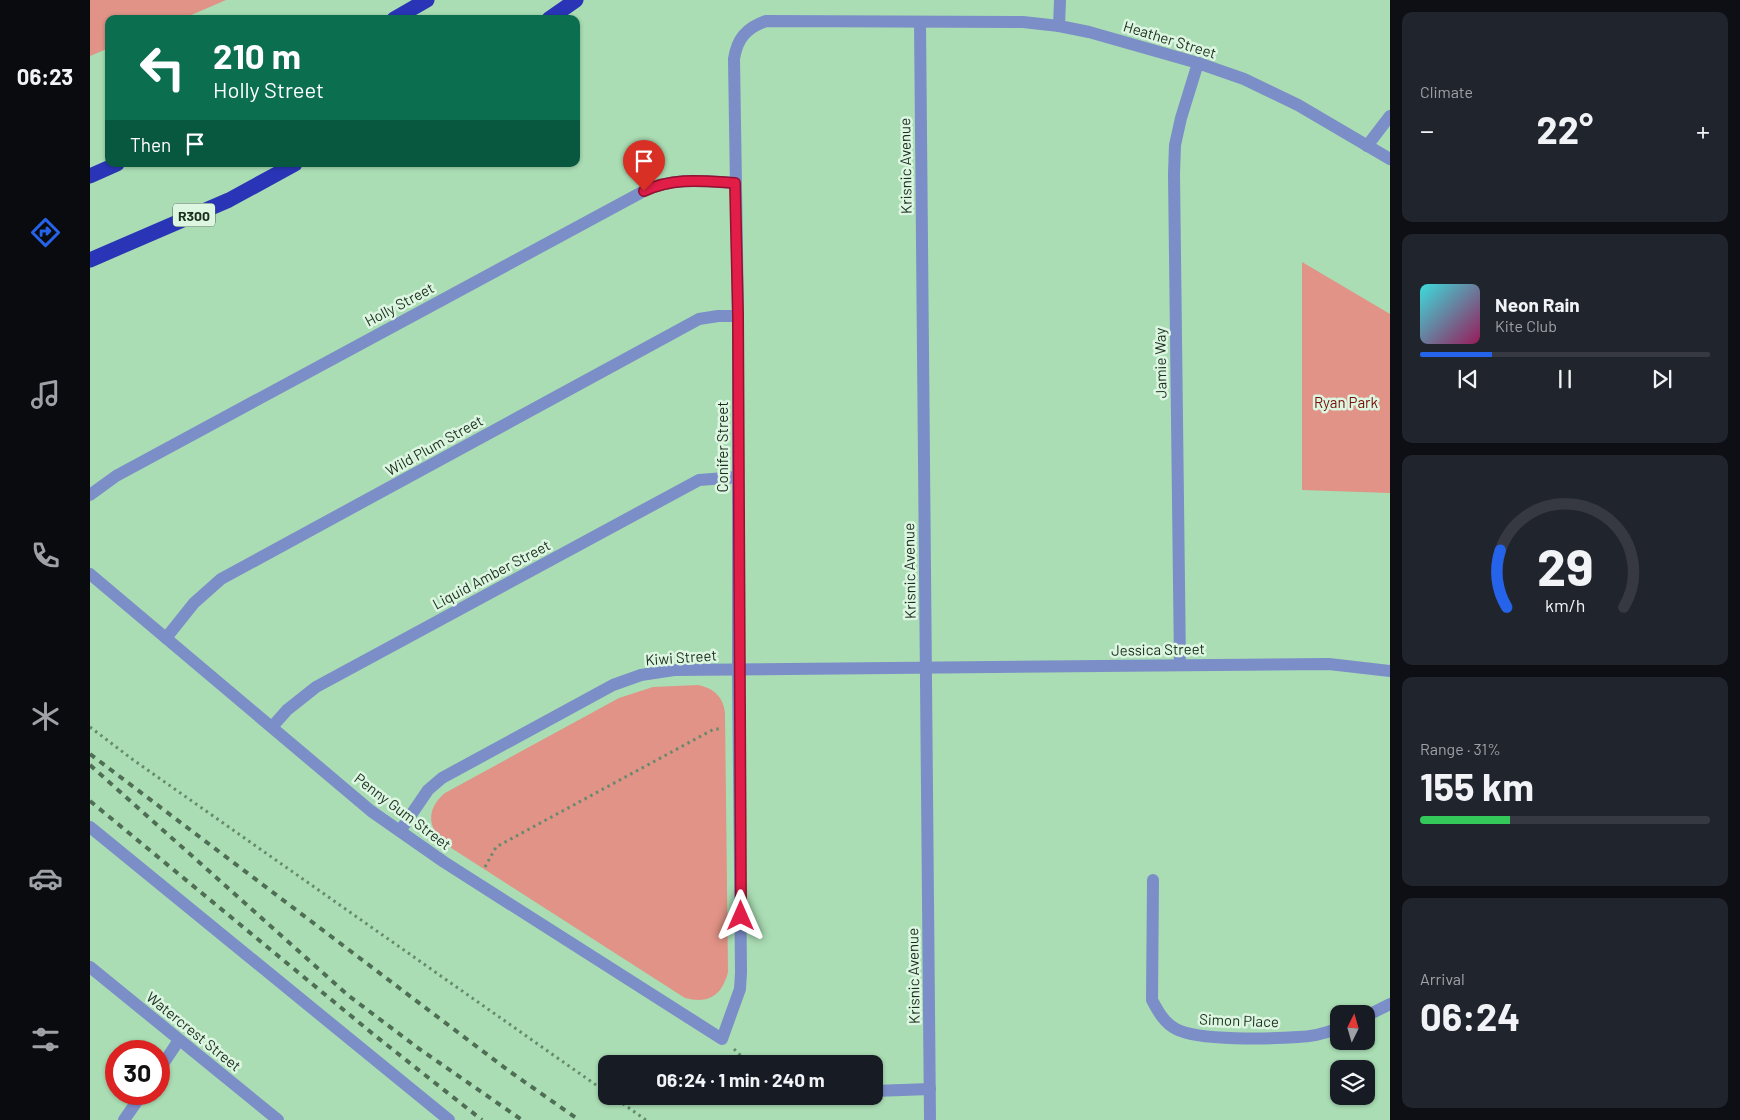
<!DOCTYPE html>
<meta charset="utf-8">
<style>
:root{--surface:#171b24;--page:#20242c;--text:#f1f3f6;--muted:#9ea1a6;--line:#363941;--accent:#2563eb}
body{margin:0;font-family:Barlow,sans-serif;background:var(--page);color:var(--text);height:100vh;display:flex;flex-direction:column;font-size:19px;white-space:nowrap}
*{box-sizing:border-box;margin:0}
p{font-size:16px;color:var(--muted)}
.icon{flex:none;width:28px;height:28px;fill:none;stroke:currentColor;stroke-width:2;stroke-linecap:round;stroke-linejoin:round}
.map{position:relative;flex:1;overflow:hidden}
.panel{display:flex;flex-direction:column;gap:12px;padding:12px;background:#0d0f14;width:350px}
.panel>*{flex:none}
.top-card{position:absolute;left:15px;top:15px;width:475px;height:152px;border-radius:10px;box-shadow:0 1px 4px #0004;background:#0b6e4f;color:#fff;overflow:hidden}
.needle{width:32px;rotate:5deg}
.controls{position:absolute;left:1240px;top:1005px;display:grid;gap:10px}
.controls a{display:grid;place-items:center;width:45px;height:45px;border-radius:10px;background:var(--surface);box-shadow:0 1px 4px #0004;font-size:25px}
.speed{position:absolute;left:15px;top:1040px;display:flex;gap:10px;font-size:25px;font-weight:700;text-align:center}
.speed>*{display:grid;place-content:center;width:65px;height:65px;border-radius:50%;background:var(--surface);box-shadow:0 1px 4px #0004;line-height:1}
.speed .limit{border:8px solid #d22;background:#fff;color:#111}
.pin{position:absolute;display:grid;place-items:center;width:42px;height:42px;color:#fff;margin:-51px -21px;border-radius:50% 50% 50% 0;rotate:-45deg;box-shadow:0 0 5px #0007}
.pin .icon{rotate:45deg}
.me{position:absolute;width:55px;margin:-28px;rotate:0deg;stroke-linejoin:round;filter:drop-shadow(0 0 4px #0008)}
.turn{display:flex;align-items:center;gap:18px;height:105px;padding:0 25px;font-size:22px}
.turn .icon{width:65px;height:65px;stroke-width:2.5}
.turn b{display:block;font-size:35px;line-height:42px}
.then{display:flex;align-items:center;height:48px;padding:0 25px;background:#0003;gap:10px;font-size:19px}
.big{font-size:38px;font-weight:700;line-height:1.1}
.panel .card{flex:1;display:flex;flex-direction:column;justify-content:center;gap:8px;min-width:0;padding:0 18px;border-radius:10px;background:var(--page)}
.panel .dial{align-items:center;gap:0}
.dial svg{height:130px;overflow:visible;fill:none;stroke:var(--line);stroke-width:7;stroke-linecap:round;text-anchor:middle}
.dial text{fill:var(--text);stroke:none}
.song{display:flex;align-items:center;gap:15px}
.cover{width:60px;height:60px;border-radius:8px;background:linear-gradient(135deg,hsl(180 70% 55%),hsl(330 70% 35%))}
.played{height:5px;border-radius:2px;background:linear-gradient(90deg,var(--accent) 25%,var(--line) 25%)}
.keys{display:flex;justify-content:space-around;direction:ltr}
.heat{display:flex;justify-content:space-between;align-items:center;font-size:28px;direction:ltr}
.charge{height:8px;border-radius:4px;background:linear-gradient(90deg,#34c759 31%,var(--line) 0)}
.trip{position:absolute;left:508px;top:1055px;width:285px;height:50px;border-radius:10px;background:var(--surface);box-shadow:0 1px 4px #0004;font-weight:700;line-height:50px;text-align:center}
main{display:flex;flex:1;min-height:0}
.menu{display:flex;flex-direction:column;width:90px;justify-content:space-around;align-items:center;background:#090b0e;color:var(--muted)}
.menu .icon{width:35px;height:35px}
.menu .active{color:var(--accent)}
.menu b{font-size:22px;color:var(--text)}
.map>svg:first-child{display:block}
.green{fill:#e09386}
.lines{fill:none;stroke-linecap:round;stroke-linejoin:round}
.path{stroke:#668a6d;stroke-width:3;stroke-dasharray:2.5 4;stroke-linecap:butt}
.minor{stroke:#7b8ec8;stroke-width:12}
.motorway{stroke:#2935b6;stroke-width:15}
.rail{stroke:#4f6e55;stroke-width:4;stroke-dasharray:6 6;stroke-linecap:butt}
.route-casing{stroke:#92132f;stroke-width:12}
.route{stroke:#e11d48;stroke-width:9}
.labels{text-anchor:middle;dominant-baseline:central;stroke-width:5;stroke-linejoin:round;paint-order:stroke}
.shield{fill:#ddf6e1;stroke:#556b59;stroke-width:1}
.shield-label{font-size:14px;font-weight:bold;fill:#1b2f1f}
.street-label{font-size:15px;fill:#1b2f1f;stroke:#ddf6e1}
.park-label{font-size:15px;fill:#740f06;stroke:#ddf6e1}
</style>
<main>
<nav class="menu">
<b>06:23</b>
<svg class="icon active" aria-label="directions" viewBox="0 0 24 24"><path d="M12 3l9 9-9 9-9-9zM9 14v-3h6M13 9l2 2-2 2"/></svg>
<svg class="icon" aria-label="music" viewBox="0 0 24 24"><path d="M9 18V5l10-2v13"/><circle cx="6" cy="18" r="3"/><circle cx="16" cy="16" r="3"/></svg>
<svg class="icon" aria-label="phone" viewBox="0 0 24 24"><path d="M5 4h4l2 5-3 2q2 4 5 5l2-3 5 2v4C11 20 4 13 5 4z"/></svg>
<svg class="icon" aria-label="climate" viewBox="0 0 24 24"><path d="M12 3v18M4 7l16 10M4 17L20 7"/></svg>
<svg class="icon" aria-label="car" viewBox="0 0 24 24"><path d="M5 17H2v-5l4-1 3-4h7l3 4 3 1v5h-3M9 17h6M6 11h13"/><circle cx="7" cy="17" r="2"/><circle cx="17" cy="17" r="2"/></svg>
<svg class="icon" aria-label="filters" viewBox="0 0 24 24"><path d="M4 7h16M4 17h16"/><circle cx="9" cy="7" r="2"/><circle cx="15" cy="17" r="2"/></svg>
</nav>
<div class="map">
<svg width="1300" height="1120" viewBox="0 0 1300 1120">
<rect width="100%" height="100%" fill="#aaddb4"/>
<!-- green -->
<g class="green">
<polygon points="0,0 136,0 92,19 19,19 19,48 0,56"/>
<polygon points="1212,262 1300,314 1300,493 1212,490"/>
<path d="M 608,685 C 624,688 634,698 635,714 L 638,972 C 632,996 618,1004 595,998 L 355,844 C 337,827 336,809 355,793 L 529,698 L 563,687 Z"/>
</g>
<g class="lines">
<!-- path -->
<g class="path">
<polyline points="0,727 42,759 516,1092"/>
<polyline points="395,867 406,847 624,729 632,729"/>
<polyline points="644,1049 659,1064"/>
<polyline points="522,1096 556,1120"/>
</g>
<!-- minor -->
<g class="minor">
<polyline points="830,22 840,1120"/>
<polyline points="969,26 970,0"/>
<polyline points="1277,146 1300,116"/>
<path d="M 0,495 L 26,476 L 554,191 C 584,177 613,181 645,183"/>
<path d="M 0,574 L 281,811 L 354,862 L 632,1039 L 650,989 L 651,972 L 648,670 L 648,316 L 644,59 C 647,39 656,28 676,21 L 933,22 L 969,26 L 999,32 L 1108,63 L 1154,79 L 1208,105 L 1300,159"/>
<polyline points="76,638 104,603 131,579 609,319 628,316 648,316"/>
<polyline points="1090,665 1084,174 1085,145 1091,118 1108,63"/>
<polyline points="182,727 197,710 226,687 609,480 648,477"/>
<polyline points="0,827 359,1120"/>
<polyline points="310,831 338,790 352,778 523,685 551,675 584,670 1239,664 1300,671"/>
<path d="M 1063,880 L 1062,1000 C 1068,1011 1074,1023 1086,1029 C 1108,1041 1181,1039 1208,1037 C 1222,1037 1236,1033 1249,1028"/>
<polyline points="0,967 188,1120"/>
<polyline points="1276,1016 1300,1004"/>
<polyline points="69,1070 89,1040"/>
<polyline points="784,1091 840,1089"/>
<polyline points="34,1120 52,1094"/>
</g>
<!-- motorway -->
<g class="motorway">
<polyline points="304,19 337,0"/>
<polyline points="459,19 486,0"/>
<polyline points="0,176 27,164"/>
<polyline points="0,260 139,200 205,164"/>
</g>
<!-- rail -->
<g class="rail">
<polyline points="0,754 419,1071 489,1120"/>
<polyline points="0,765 259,996 328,1048 432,1120"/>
<polyline points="0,801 283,1034 392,1120"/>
</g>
</g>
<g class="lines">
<defs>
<path id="route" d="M 554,191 C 584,177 613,181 645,183 L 648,316 L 651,916"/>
</defs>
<!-- route casing -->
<use href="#route" class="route-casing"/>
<!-- route -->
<use href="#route" class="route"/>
</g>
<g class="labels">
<!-- shield labels -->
<rect class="shield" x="83" y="203.5" width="42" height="23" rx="4"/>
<g class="shield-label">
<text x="104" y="215">R300</text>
</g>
<!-- street labels -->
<g class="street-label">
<text transform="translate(1080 39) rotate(17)">Heather Street</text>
<text transform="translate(815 166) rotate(-91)">Krisnic Avenue</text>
<text transform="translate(309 304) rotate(-28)">Holly Street</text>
<text transform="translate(1070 363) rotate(-91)">Jamie Way</text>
<text transform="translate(344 445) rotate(-29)">Wild Plum Street</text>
<text transform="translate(632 447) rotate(-90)">Conifer Street</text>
<text transform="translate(819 571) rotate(-91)">Krisnic Avenue</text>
<text transform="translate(401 574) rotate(-28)">Liquid Amber Street</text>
<text transform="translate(1068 649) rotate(-1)">Jessica Street</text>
<text transform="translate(591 657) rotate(-4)">Kiwi Street</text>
<text transform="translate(313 811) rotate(37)">Penny Gum Street</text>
<text transform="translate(823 976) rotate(-91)">Krisnic Avenue</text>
<text transform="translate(1149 1020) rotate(2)">Simon Place</text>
<text transform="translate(104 1031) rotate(39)">Watercrest Street</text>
</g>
<!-- park labels -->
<g class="park-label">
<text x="1256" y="402">Ryan Park</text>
</g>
</g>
</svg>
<div class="controls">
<a><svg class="needle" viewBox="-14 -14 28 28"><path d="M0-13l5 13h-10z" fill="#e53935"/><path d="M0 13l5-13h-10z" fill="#9ea1a6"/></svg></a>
<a><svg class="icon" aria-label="layers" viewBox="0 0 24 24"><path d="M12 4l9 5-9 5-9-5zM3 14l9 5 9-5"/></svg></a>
</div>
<div class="speed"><div class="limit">30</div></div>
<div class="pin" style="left:554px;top:191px;background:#d93025"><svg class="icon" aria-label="arrive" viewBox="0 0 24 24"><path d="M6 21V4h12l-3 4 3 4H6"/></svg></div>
<svg class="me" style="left:651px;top:916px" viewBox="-20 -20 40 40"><path d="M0-17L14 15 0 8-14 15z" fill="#e11d48" stroke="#fff" stroke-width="4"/></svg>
<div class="trip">06:24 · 1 min · 240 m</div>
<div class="top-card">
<div class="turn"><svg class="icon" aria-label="left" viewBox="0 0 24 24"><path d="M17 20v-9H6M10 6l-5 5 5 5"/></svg><div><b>210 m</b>Holly Street</div></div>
<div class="then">Then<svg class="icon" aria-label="arrive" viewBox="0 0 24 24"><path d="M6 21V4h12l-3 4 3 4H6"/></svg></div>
</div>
</div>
<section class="panel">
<div class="card"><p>Climate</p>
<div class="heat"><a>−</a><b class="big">22°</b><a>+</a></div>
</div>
<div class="card">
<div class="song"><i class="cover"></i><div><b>Neon Rain</b><p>Kite Club</p></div></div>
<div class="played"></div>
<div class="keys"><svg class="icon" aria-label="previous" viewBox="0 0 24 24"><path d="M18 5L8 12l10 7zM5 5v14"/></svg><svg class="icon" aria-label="pause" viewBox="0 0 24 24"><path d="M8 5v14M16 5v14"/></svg><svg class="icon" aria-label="next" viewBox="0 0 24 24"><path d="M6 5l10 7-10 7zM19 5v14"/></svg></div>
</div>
<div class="card dial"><svg viewBox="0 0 100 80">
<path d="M14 69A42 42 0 1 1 86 69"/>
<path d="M14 69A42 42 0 0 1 10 34" stroke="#2563eb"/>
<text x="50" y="56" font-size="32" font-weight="700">29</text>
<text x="50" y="72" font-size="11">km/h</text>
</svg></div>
<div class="card"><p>Range · 31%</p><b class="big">155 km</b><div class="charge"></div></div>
<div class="card"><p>Arrival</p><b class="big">06:24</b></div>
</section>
</main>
